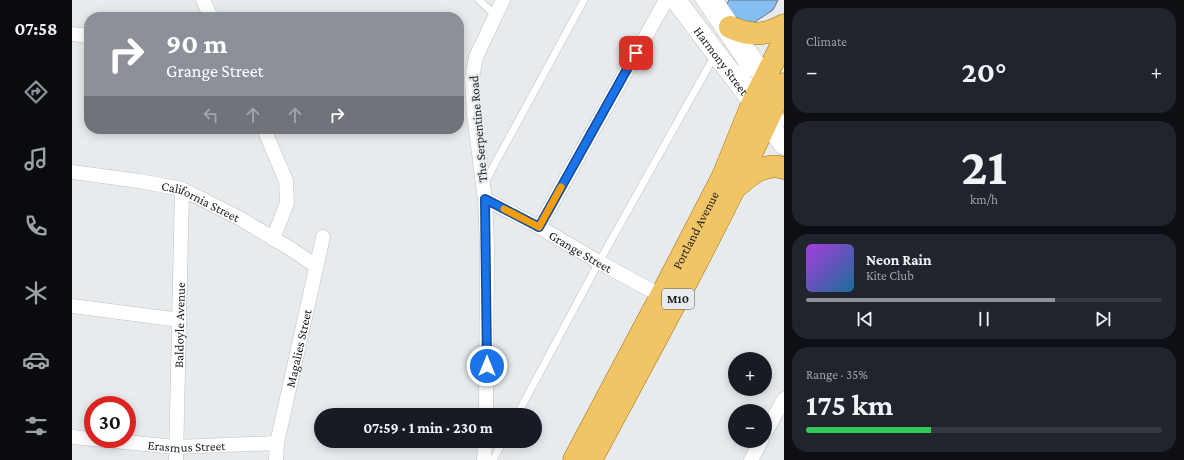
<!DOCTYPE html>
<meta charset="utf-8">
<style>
:root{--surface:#171b24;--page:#20242c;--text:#f1f3f6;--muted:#9ea1a6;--line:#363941;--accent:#8c9099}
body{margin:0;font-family:"Crimson Pro",serif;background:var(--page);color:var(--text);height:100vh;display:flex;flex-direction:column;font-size:15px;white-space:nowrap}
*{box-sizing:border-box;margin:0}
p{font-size:13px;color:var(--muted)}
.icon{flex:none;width:22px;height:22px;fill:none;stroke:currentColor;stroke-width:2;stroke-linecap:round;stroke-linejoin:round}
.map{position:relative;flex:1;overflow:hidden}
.panel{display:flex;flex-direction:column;gap:8px;padding:8px;background:#0d0f14;width:400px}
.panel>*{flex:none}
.hud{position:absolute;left:12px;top:12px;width:380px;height:122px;border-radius:16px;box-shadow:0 2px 10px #0003;background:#8c9099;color:#fff;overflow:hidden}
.fabs{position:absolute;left:656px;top:352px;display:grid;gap:8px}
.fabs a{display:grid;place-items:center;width:44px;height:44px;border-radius:50%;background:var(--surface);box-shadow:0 2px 10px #0003;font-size:20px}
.speed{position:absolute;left:12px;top:396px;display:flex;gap:8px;font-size:20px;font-weight:700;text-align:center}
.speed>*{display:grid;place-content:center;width:52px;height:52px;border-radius:50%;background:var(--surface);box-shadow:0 2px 10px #0003;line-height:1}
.speed .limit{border:6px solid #d22;background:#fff;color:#111}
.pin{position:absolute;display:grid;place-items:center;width:34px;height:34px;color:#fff;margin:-17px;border-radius:8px;box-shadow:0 2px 6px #0006}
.me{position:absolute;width:44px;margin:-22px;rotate:0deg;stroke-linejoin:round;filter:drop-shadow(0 0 3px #0008)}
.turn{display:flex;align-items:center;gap:14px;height:84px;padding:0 16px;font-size:18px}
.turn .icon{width:52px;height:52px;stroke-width:2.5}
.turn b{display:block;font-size:28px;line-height:34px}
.lanes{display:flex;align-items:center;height:38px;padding:0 16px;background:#0003;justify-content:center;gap:20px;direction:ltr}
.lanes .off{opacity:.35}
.big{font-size:30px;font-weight:700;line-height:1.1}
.panel .widget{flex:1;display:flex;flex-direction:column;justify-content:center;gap:6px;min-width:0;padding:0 14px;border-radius:16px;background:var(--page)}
.panel .dial{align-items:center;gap:0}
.dial b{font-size:52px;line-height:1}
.song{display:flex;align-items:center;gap:12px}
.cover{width:48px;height:48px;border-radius:6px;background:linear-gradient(135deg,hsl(280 70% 55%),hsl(200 70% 35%))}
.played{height:4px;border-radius:2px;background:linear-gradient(90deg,var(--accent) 70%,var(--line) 70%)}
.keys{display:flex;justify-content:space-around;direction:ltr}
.heat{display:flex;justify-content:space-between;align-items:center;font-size:22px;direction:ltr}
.charge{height:6px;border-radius:3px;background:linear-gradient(90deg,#34c759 35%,var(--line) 0)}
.trip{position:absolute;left:242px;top:408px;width:228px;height:40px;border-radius:20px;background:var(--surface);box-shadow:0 2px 10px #0003;font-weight:700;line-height:40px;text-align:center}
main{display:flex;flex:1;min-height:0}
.tabs{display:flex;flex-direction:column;width:72px;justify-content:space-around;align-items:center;background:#090b0e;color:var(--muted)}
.tabs .icon{width:28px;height:28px}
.tabs .current{color:var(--accent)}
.tabs b{font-size:18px;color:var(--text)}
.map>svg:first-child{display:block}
.building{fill:#84bff3;stroke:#6f7274}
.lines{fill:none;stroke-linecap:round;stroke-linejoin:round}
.lane-casing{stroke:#bfc1c4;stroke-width:8}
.street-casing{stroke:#bfc1c4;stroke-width:15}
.secondary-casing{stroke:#bfc1c4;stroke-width:21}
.primary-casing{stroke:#a0710a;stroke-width:23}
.lane{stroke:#fff;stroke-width:7}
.street{stroke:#fff;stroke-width:14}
.secondary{stroke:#fff;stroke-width:20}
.primary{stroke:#f1c566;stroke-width:22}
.route-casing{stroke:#114b97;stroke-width:10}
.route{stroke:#1a73e8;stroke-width:7}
.slow{stroke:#f59e0b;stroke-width:7}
.labels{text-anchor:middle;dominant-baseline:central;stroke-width:4;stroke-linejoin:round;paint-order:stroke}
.shield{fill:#e8ebed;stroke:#595b5c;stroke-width:1}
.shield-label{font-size:12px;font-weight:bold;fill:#1c1d1e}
.street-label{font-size:13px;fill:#1c1d1e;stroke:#e8ebed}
</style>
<main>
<nav class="tabs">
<b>07:58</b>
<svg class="icon current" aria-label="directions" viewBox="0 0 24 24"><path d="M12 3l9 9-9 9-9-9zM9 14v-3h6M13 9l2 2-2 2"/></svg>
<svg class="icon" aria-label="music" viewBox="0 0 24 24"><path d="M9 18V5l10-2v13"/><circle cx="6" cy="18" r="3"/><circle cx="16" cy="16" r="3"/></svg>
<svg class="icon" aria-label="phone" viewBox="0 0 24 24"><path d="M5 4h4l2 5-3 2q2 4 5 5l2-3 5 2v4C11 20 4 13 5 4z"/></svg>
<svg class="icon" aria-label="climate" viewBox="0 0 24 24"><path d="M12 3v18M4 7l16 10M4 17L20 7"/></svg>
<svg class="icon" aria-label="car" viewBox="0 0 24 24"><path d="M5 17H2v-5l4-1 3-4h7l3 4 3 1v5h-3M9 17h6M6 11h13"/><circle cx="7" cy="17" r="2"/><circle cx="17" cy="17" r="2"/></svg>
<svg class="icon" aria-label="filters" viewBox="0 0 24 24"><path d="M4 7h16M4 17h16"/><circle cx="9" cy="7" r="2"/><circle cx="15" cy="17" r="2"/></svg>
</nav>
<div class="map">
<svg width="712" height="460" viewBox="0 0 712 460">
<rect width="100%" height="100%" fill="#e8ebed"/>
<!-- building -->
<polygon class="building" points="657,0 706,0 701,10 672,29 651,11"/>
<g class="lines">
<defs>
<g id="lane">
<polyline points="407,0 423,15"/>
<polyline points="627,0 669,62 675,74"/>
<polyline points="667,69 684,88"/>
<polyline points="704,111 712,122"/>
<polyline points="413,182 512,0"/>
<polyline points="445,415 527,262 643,55"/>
<polyline points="421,460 431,441"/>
</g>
<g id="street">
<polyline points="131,0 139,17"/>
<polyline points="0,34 17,36"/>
<polyline points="192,129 214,181 215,203 201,239"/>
<path id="s1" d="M 0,172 L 67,181 L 110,189 L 169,219 L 219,249 L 244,266"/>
<path id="s2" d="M 413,199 L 467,227 L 527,262 L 595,299"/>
<polyline points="467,227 594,0"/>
<polyline points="0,306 108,320"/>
<polyline points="414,415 415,248 413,199 402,115 400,78 404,57 431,0"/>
<polyline points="693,433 712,399"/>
<path id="s3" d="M 0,437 L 104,447 L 205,443"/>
<path id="s4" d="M 104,460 L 110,189"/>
<path id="s5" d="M 204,460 L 205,443 L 251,237"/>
<polyline points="412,460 413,441"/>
<polyline points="679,460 689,441"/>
</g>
<g id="secondary">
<path id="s6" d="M 604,0 L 695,121 L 712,145"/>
<polyline points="640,0 701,91"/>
</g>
<g id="primary">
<path d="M 658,27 C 677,36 693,36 712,25"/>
<path d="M 664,187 C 678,175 692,162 712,168"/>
<path id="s7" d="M 502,460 L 589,296 L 651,176 L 681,102 L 712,40"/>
<path d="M 519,460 C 586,336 654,212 712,84"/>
</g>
</defs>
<!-- lane casing -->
<use href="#lane" class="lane-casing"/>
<!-- street casing -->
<use href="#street" class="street-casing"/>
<!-- secondary casing -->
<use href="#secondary" class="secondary-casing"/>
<!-- primary casing -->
<use href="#primary" class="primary-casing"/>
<!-- lane -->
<use href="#lane" class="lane"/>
<!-- street -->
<use href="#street" class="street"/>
<!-- secondary -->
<use href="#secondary" class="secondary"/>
<!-- primary -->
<use href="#primary" class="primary"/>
</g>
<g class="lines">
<defs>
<polyline id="route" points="415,366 413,199 467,227 564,53"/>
</defs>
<!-- route casing -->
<use href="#route" class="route-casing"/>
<!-- route -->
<use href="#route" class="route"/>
<!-- slow -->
<polyline class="slow" points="432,209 467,227 489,187"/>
</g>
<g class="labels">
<!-- shield labels -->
<rect class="shield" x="590" y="289" width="32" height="20" rx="3"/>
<g class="shield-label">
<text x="606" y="299">M10</text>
</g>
<!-- street labels -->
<g class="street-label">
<text stroke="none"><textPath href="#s6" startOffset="76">Harmony Street</textPath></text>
<text transform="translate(406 129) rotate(-95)">The Serpentine Road</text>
<text stroke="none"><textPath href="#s1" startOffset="133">California Street</textPath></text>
<text stroke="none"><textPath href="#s7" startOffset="260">Portland Avenue</textPath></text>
<text stroke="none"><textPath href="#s2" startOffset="109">Grange Street</textPath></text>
<text stroke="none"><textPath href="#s4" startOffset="135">Baldoyle Avenue</textPath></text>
<text stroke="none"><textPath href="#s5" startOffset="114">Magalies Street</textPath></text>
<text stroke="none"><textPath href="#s3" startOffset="115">Erasmus Street</textPath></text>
</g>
</g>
</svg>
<div class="fabs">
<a>+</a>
<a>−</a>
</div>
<div class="speed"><div class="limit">30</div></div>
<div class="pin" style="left:564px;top:53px;background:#d93025"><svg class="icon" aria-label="arrive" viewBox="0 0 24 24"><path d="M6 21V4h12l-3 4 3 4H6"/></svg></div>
<svg class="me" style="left:415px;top:366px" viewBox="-20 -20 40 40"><circle r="17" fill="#1a73e8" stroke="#fff" stroke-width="3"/><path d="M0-11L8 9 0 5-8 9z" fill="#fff"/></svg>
<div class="trip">07:59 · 1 min · 230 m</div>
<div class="hud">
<div class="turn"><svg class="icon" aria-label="right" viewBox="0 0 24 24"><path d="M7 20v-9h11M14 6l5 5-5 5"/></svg><div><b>90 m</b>Grange Street</div></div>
<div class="lanes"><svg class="icon off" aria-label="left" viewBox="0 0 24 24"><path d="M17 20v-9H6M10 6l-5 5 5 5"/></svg><svg class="icon off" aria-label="ahead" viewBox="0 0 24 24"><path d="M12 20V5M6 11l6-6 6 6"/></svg><svg class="icon off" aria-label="ahead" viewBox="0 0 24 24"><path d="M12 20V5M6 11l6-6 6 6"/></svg><svg class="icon" aria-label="right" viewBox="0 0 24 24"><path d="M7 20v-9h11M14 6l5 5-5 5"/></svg></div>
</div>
</div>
<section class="panel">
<div class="widget"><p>Climate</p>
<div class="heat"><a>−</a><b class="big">20°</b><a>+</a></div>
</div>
<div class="widget dial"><b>21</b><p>km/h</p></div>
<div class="widget">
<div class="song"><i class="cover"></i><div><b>Neon Rain</b><p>Kite Club</p></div></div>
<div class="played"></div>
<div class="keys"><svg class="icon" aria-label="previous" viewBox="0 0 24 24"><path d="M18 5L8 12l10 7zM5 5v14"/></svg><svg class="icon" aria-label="pause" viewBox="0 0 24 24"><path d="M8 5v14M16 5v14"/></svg><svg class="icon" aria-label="next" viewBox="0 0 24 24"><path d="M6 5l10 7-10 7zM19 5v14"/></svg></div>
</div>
<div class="widget"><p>Range · 35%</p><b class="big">175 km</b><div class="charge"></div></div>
</section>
</main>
